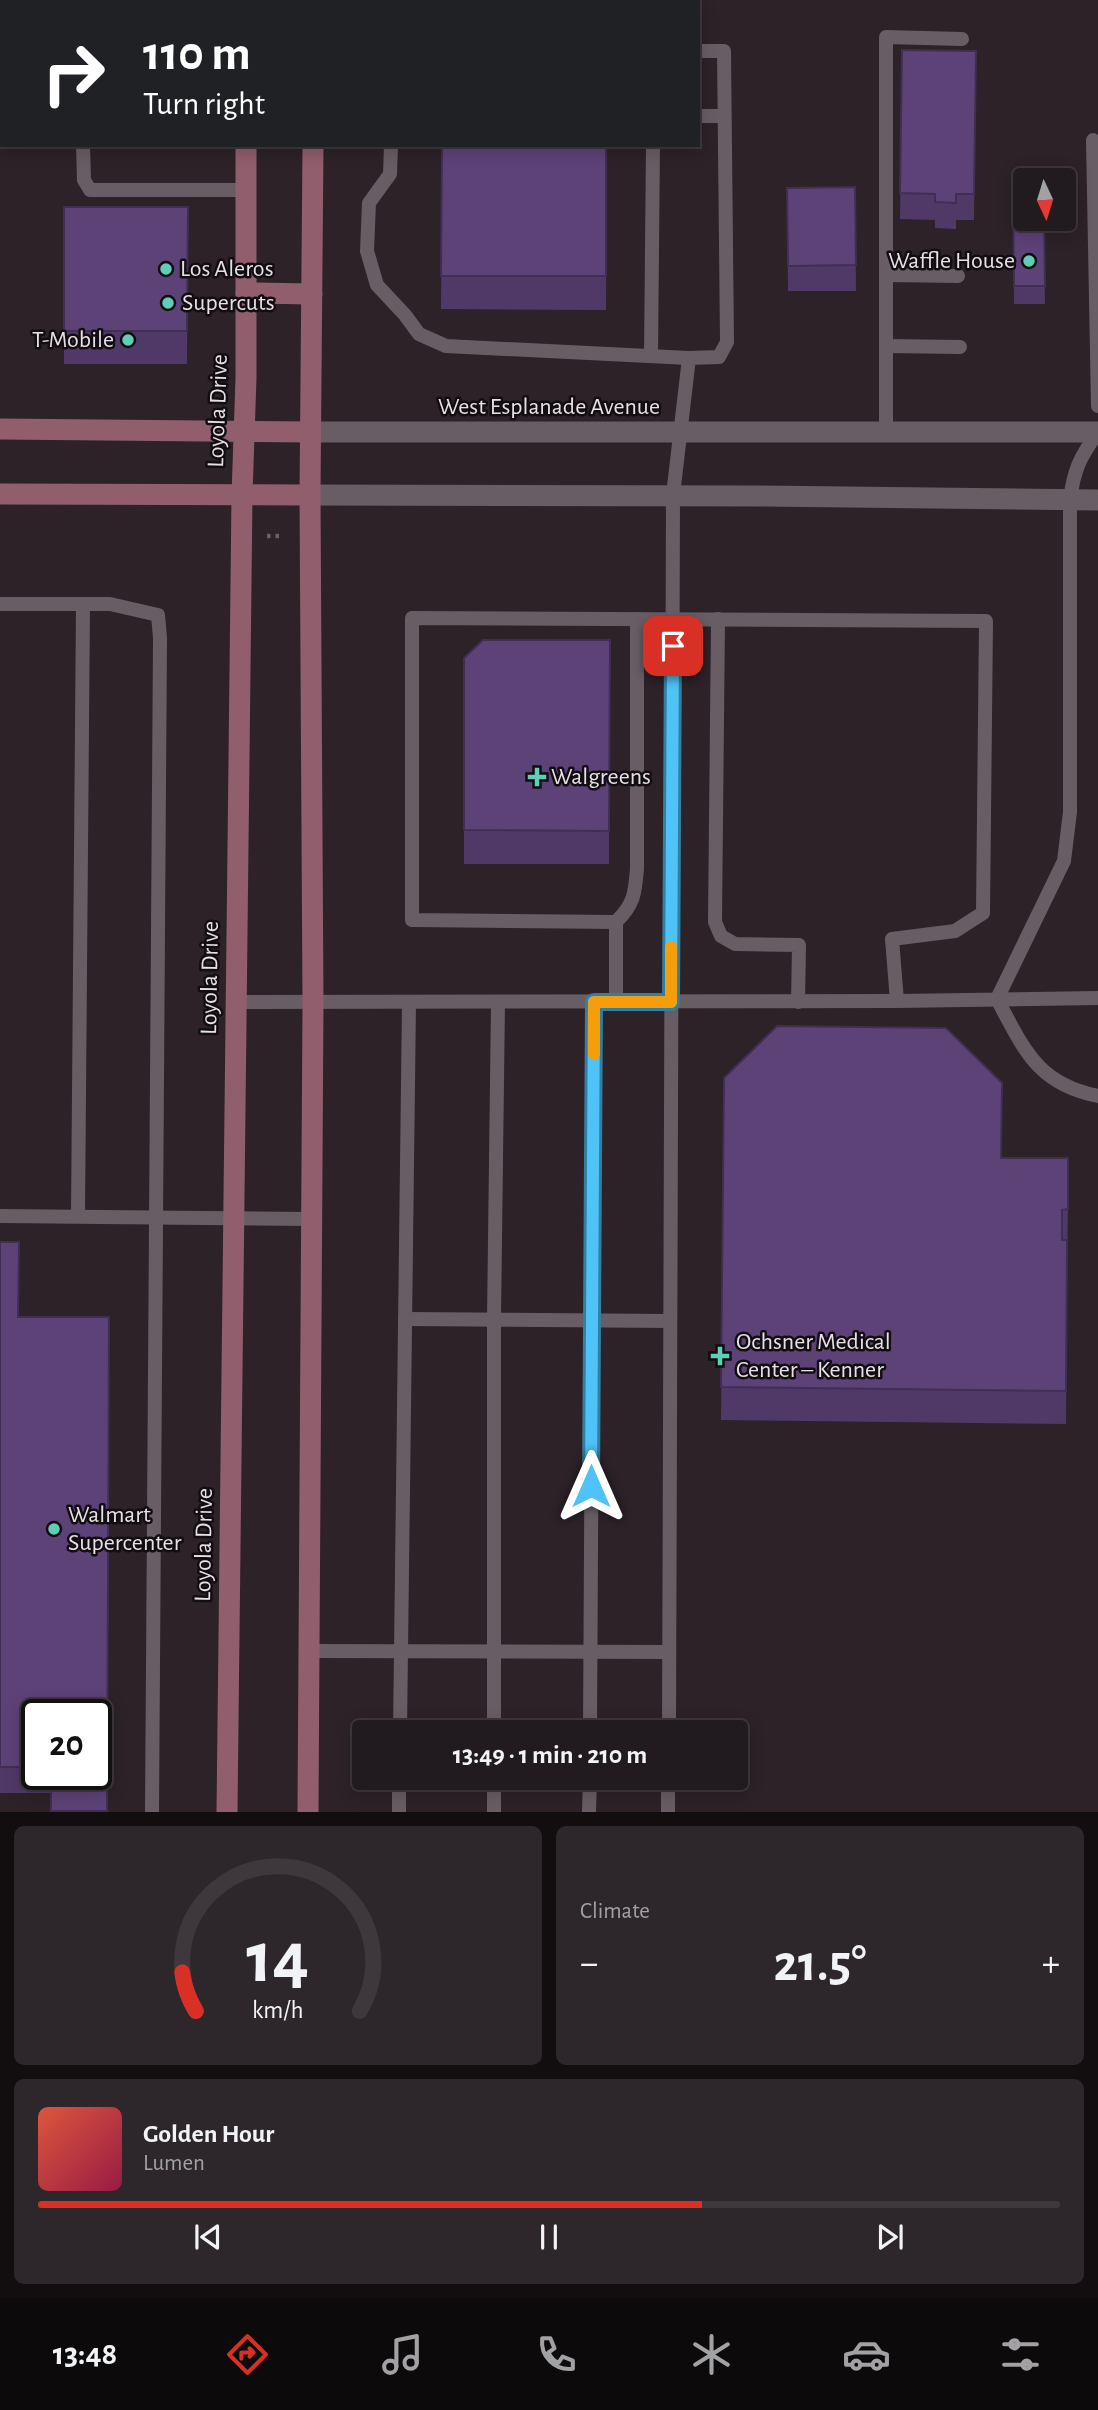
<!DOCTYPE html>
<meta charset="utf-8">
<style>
:root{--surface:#211a1e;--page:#2d272b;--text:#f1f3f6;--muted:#a2a1a4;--line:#3e383c;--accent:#d93025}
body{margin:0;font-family:"Alegreya Sans",sans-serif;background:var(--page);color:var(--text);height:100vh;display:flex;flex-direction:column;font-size:26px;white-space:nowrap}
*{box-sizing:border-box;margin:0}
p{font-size:23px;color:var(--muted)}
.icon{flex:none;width:38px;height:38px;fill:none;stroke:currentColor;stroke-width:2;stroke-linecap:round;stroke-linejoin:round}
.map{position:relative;height:1812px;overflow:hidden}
.panel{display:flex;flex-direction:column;gap:14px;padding:14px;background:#120e10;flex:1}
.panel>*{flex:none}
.banner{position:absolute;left:0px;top:0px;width:700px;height:147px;box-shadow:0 4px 18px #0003,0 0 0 2px var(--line);background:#202124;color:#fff;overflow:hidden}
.needle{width:46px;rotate:176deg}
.tools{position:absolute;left:1013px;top:168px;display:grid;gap:14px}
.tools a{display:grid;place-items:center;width:63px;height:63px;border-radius:7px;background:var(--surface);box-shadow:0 4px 18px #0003,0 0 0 2px var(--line);font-size:35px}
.speed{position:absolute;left:21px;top:1699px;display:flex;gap:14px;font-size:35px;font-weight:700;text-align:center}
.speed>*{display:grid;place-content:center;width:91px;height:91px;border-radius:50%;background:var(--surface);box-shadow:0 4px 18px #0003,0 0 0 2px var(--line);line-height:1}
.speed .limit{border:4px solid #111;border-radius:10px;background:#fff;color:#111}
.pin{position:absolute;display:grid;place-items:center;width:60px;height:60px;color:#fff;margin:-30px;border-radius:14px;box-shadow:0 4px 10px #0006}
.me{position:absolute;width:77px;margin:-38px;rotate:0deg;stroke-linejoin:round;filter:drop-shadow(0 0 5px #0008)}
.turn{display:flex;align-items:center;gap:24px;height:147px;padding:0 28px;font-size:32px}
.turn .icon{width:91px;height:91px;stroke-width:2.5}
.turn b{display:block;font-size:49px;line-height:60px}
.big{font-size:52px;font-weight:600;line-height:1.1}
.panel .card{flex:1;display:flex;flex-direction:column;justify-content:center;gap:10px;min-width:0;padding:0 24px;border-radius:10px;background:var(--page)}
.panel .dial{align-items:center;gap:0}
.dial svg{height:182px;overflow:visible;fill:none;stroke:var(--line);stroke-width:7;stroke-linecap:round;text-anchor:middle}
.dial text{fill:var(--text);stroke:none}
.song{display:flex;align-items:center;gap:21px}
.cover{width:84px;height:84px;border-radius:10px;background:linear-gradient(135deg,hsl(10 70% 55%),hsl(340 70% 35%))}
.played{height:7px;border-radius:4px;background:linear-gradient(90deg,var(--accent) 65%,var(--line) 65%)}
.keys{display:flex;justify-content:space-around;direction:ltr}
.heat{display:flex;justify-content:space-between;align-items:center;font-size:38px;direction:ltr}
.panel .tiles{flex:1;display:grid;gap:14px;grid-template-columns:1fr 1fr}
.card:last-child{grid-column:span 2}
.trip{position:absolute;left:352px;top:1720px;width:396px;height:70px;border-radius:7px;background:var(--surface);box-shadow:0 4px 18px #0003,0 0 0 2px var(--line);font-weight:600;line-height:70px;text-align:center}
.dock{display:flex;height:112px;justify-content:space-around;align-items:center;background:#0d0a0c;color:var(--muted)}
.dock .icon{width:49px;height:49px}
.dock .current{color:var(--accent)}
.dock b{font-size:32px;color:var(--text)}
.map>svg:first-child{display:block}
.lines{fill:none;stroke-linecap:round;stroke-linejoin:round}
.path{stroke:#6a6166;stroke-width:4.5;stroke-dasharray:3.5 5;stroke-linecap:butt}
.service{stroke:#685d64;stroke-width:14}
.tertiary{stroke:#685d64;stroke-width:21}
.secondary{stroke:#905e6c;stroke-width:21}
.wall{fill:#503967;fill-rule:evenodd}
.building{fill:#5d4278;stroke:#412e54;stroke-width:2}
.route-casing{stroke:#337fa1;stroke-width:18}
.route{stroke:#4fc3f7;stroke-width:12}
.slow{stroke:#f59e0b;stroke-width:12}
.poi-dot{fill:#5eceb7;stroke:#110d10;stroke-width:2.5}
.labels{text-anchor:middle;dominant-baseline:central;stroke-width:5;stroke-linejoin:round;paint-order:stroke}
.poi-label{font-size:24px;fill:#e7e0e5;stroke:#110d10;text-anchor:start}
.street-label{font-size:24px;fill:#e7e0e5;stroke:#110d10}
</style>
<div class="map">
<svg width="1098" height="1812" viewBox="0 0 1098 1812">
<rect width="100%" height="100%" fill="#2c2228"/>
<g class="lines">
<!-- path -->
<polyline class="path" points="267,536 281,536"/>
<!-- service -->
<g class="service">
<polyline points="98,2 116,0"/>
<polyline points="698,116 724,116"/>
<polyline points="0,139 2,139"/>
<polyline points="1093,140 1098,406"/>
<polyline points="83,145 84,180 90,190 246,190"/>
<polyline points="391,145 390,174 369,203 367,251 377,285 405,315 419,334 446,346 689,358"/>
<polyline points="886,275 958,276"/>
<polyline points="886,346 960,347"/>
<polyline points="651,356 653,145"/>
<polyline points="886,432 886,37 962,39"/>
<path d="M 1098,432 C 1080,457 1074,469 1070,500 L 1070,812 L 1064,861 L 997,999 C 1024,1049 1037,1084 1098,1096"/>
<polyline points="0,604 110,604 158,615 160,638 152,1812"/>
<polyline points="718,619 715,922 721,936 735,944 799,945 798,1002"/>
<path d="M 616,922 C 634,904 635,894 637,869 L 637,619"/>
<polyline points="236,1002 897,1001 1098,998"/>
<polyline points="616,1002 616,922 412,920 412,618 986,621 983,913 955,931 892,939 897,1001"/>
<polyline points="0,1216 311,1219"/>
<polyline points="78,1216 83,605"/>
<polyline points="405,1319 670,1321"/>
<polyline points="308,1651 669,1652"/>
<polyline points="400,1732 409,1002"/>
<polyline points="494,1732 494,1319 498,1002"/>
<polyline points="590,1732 594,1002"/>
<polyline points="669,1732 673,495 689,358 719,357 727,342 724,51 698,51"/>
<polyline points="399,1812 399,1778"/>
<polyline points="494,1812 494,1778"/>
<polyline points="589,1812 590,1778"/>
<polyline points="668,1812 668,1778"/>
</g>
<!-- tertiary -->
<g class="tertiary">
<polyline points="311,432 1098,432"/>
<polyline points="310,495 762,496 1098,500"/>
</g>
<!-- secondary -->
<g class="secondary">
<polyline points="249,2 249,0"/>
<polyline points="314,2 314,0"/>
<polyline points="246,293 312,294"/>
<polyline points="0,429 311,432"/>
<polyline points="0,494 310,495"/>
<polyline points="227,1812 242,495 246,378 246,145"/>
<polyline points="308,1812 313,1003 310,495 313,145"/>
</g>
</g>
<!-- wall -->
<g class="wall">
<polygon points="0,0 2,2 2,86 0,86"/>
<polygon points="902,50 976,51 974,220 956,220 956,229 935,228 935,220 900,219"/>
<polygon points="442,145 607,145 606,310 441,309"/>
<polygon points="1013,174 1044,219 1045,304 1014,304"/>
<polygon points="855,187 856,291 788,291 787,188"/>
<polygon points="64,207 188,207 187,364 64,364"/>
<polygon points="610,640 609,864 464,864 464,658"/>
<polygon points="724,1078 1001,1158 1068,1192 1066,1424 721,1420"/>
<path d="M 0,1242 L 19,1242 L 19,1317 L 109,1317 L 107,1811 L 51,1811 L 51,1793 L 0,1793 ZM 37,1715 L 96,1715 L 96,1774 L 37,1774 Z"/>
</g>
<!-- building -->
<g class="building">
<polygon points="0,0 49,0 49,2 2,2 2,53 0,53"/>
<polygon points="902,50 976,51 974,194 956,194 956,203 935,202 935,194 900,193"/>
<polygon points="442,145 606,145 606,276 441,276"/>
<polygon points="1013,174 1044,174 1044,180 1026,180 1026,219 1044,219 1045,286 1014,286"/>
<polygon points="855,187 856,265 788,266 787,188"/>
<polygon points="64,207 188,207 187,331 64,331"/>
<polygon points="483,640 610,640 609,831 464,830 464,658"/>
<polygon points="777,1026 946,1028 1002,1083 1001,1158 1068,1158 1068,1209 1062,1210 1062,1240 1067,1240 1066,1391 721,1387 724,1078"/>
<polygon points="0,1242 19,1242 18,1317 109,1317 107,1811 51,1811 51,1774 96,1774 96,1715 37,1715 37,1767 0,1767"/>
</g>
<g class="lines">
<defs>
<polyline id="route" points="591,1486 594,1002 671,1002 673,646"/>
</defs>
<!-- route casing -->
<use href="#route" class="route-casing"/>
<!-- route -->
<use href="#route" class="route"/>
<!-- slow -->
<polyline class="slow" points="594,1054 594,1002 671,1002 671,947"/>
</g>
<!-- markers -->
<g class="poi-dot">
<circle cx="1029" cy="261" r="7"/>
<circle cx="166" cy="269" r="7"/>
<circle cx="168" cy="303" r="7"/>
<circle cx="128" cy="340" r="7"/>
<path d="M533.5 766.5h7v7h7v7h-7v7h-7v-7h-7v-7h7z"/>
<path d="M716.5 1345.5h7v7h7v7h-7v7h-7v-7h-7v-7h7z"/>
<circle cx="54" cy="1529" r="7"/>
</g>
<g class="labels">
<!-- poi labels -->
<g class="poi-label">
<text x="1015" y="261" text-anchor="end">Waffle House</text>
<text x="180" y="269">Los Aleros</text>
<text x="182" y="303">Supercuts</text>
<text x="114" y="340" text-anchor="end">T-Mobile</text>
<text x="551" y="777">Walgreens</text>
<text x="736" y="1342">Ochsner Medical<tspan x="736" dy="28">Center – Kenner</tspan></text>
<text x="68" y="1515">Walmart<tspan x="68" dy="28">Supercenter</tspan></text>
</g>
<!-- street labels -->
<g class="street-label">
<text x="549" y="407">West Esplanade Avenue</text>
<text transform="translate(218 411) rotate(-88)">Loyola Drive</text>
<text transform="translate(210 978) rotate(-89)">Loyola Drive</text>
<text transform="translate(204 1545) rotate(-89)">Loyola Drive</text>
</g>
</g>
</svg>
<div class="tools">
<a><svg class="needle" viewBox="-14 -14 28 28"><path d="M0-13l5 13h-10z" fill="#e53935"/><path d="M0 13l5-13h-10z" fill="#a2a1a4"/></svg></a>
</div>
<div class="speed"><div class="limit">20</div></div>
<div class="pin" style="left:673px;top:646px;background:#d93025"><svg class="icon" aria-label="arrive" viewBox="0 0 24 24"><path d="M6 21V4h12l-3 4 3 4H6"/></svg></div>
<svg class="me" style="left:591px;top:1486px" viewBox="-20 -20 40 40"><path d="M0-17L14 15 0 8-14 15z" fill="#4fc3f7" stroke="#fff" stroke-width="4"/></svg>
<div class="trip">13:49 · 1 min · 210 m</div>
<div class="banner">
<div class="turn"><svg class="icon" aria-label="right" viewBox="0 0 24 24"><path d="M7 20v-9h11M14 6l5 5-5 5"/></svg><div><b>110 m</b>Turn right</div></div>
</div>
</div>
<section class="panel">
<div class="tiles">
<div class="card dial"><svg viewBox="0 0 100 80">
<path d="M14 69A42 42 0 1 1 86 69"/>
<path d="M14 69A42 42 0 0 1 8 52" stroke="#d93025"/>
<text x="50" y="56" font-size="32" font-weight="700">14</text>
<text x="50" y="72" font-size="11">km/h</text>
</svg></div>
<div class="card"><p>Climate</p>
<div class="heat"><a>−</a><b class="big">21.5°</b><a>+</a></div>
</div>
<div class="card">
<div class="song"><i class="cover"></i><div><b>Golden Hour</b><p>Lumen</p></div></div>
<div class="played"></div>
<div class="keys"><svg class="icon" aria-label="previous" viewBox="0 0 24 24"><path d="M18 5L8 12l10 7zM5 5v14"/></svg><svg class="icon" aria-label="pause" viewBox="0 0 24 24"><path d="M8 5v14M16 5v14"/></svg><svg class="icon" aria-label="next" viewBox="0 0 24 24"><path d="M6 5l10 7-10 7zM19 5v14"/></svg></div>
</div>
</div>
</section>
<nav class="dock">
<b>13:48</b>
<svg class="icon current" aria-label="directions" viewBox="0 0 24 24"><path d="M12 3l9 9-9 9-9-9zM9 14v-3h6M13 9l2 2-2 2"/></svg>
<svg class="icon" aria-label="music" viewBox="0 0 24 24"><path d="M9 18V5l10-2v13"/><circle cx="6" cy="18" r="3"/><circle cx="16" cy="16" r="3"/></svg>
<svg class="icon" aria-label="phone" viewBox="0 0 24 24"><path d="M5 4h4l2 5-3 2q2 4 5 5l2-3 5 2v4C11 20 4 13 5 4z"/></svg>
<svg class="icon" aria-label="climate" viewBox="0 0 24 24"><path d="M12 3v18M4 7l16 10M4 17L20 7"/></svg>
<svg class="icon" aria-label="car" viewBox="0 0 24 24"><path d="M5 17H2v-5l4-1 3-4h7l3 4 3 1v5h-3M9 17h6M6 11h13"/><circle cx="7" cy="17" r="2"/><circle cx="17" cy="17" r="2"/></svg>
<svg class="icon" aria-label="filters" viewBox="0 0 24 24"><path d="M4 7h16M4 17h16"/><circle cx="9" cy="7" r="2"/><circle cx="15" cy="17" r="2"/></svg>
</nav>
